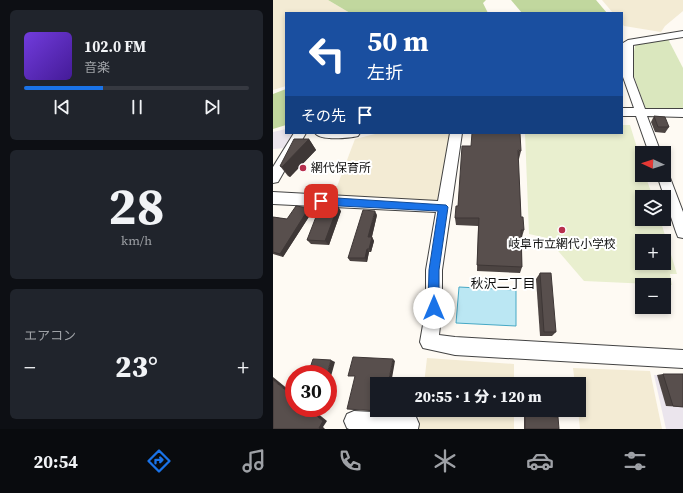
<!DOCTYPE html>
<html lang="ja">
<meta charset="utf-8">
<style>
:root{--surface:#171b24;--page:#20242c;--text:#f1f3f6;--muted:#9ea1a6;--line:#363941;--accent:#1a73e8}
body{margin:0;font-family:"Source Serif 4","Noto Sans JP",serif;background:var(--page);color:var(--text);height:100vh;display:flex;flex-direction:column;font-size:15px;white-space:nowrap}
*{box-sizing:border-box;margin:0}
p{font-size:13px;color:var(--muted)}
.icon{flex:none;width:22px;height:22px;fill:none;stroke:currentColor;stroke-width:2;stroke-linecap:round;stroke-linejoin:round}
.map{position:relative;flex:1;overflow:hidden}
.sheet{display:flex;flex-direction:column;gap:10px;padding:10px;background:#0d0f14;width:273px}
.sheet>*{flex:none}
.guide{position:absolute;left:12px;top:12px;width:338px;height:122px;border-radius:0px;box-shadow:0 2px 6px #0003;background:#1a4fa0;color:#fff;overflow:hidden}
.needle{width:26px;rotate:273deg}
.buttons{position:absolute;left:362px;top:146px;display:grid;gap:8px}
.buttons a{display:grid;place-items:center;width:36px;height:36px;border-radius:0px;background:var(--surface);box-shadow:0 2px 6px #0003;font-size:20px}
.speed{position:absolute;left:12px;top:365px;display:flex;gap:8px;font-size:20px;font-weight:700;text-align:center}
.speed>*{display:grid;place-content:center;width:52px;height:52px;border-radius:50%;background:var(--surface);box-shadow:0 2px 6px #0003;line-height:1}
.speed .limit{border:6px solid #d22;background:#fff;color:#111}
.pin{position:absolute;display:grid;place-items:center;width:34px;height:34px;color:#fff;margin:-17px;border-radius:8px;box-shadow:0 2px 6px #0006}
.me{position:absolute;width:44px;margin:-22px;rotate:0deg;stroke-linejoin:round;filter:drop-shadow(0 0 3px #0008)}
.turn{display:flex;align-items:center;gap:14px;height:84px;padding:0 16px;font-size:18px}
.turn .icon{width:52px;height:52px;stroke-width:2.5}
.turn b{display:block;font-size:28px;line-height:34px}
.then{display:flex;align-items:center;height:38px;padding:0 16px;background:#0003;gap:8px;font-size:15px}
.big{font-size:30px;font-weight:800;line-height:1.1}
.sheet .tile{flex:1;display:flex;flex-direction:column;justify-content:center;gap:6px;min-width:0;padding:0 14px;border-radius:6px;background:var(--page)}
.sheet .dial{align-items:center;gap:0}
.dial b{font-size:52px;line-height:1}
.song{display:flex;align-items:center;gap:12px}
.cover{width:48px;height:48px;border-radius:6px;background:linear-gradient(135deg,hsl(260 70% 55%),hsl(260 70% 35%))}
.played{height:4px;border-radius:2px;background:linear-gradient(90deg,var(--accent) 35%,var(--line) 35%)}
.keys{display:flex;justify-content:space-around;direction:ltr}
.heat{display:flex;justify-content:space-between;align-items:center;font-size:22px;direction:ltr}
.trip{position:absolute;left:97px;top:377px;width:216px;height:40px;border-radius:0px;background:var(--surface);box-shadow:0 2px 6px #0003;font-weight:800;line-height:40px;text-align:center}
.tab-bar{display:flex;height:64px;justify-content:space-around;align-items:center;background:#090b0e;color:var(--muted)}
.tab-bar .icon{width:28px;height:28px}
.tab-bar .on{color:var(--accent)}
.tab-bar b{font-size:18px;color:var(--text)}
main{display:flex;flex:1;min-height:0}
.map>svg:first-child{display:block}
.industrial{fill:#ebe5ed}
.farmland{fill:#f3ebd4}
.green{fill:#dae7be}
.forest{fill:#c1d79e}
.pitch{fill:#e9efcf;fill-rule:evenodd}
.water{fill:#bbe7f3;stroke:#46a8c5}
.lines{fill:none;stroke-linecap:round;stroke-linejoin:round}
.minor-casing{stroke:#434343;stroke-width:2}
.minor{fill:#fff;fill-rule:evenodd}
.wall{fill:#4c4442}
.shaded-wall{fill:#3e3736}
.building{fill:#584f4d;stroke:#3e3736}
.route{fill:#1a73e8;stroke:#114b97}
.poi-dot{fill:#b82f4d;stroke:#fff;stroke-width:1.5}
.labels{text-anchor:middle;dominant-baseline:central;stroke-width:4;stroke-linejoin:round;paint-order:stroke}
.poi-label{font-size:12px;fill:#101010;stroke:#fff;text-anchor:start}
.neighbourhood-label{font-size:13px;fill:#101010;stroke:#fff}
</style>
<main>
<section class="sheet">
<div class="tile">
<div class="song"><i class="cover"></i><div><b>102.0 FM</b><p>音楽</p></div></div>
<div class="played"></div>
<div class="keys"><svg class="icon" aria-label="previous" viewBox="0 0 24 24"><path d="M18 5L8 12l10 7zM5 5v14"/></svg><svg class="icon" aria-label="pause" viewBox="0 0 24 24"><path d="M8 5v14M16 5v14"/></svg><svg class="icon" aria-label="next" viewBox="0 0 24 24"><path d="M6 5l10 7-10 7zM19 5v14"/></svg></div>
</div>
<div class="tile dial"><b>28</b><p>km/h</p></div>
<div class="tile"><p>エアコン</p>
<div class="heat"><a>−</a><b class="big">23°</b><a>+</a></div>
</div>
</section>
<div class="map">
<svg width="410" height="429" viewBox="0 0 410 429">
<rect width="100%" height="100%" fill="#fefaf3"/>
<!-- industrial -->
<g class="industrial">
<polygon points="13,129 13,133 24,133 14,148 0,149 0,132"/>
<polygon points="381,375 410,375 410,429 393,429"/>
</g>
<!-- farmland -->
<g class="farmland">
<polygon points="0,0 55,0 77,13 13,13 13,86 0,90"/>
<polygon points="329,0 410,0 410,11 392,26 388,32 351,26 349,24 349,13 340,13"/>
<polygon points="106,133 178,133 170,197 160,204 60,197 82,139"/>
<polygon points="154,358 241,364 241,384 151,384"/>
<polygon points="300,368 377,371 389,429 307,429 305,410 306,384 302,384"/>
<polygon points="147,410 241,410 241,429 145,429"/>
</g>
<!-- green -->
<polygon class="green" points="395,39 410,68 410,110 373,110 358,68 362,46 366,43"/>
<!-- forest -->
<g class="forest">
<polygon points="55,0 213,0 210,3 215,13 77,13"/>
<polygon points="238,0 323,0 334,13 249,13"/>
<polygon points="13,89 13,125 0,129 0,94"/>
</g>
<!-- pitch -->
<path class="pitch" d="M 349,125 L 357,125 L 369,164 L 369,175 L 372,175 L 380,197 L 369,197 L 369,219 L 387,219 L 404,274 L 397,274 L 399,285 L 311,281 L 274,238 L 256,234 L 252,133 L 349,133 ZM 369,241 L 391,241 L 391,263 L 369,263 Z"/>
<!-- water -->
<polygon class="water" points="186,287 243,290 243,326 183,323"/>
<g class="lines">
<defs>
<g id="minor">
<polygon points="410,31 410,37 360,45 360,77 372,109 410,109 410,117 374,116 388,153 376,153 363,116 349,116 349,108 361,108 350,77 350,43 355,40"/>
<polygon points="21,133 33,133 5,182 0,183 0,167"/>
<path d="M 42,133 L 87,133 L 85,136 C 77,138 47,141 42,133 Z"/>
<polygon points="177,133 189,133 169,270 169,308 166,335 182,337 410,350 410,368 182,355 150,348 147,342 153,308 153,270 163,212 0,204 0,192 165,201"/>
<polygon points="391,170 395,171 396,175 410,212 410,238 405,237 403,232 384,175 391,175"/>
<polygon points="81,411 136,414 143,417 146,424 145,429 76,429 74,428 71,421 74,414"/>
</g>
</defs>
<!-- minor casing -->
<use href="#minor" class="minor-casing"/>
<!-- minor -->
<use href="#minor" class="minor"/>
</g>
<!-- wall -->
<g class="wall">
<polygon points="381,116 396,127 392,133 382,132 378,122"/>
<polygon points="36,139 43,150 17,177 15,176 7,166"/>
<polygon points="198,146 248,151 246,159 245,159 248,217 251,230 249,237 248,237 249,267 247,273 204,271 205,226 183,225 182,218 185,206"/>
<polygon points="36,208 39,212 10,257 0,254 0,217 14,219"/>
<polygon points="51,210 68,211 56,245 38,244 34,240"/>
<polygon points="104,215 99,237 101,241 98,252 96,252 94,262 77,261 75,258"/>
<polygon points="267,273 283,332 279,336 267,336 263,279"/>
<polygon points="390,374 410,374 410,407 393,406 384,375"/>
<polygon points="251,415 282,417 286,429 251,429"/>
</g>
<!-- shaded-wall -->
<g class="shaded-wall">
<polygon points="36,139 43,150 17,177 9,167"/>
<polygon points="65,206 68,211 56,245 52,241"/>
<polygon points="36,208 39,212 10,257 7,254"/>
<polygon points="102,211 104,215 98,240 95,237"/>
<polygon points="99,237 101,241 98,252 96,249"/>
<polygon points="94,249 96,252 94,262 92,258"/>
<polygon points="120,359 122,361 118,384 115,384"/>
<polygon points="58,360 62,362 55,387 55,374 54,374"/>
<polygon points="0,377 21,394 21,397 0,380"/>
<polygon points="34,408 38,408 54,421 50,427 52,429 47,429 46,428"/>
</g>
<!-- building -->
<g class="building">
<polygon points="381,116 392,117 396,127 385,127"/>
<polygon points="199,133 247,133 248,151 245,150 248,217 250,217 251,230 248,230 249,267 204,265 206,218 182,218 183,206 185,206 189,146 198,146"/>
<polygon points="21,139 36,139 9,167 7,166"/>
<polygon points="23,206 36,208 7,254 0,252 0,217 14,219"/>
<polygon points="53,206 65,206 52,241 34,240 46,209 51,210"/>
<polygon points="90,210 102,211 95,237 99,237 96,249 94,249 92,258 75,258"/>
<polygon points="267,273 278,273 283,332 271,332"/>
<polygon points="80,357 120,359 115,384 104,384 104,410 106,410 106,411 74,409 82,376 75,376"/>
<polygon points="40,359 58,360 54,374 35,374"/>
<polygon points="390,374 410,374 410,407 400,406"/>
<polygon points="0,380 21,397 21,408 34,408 50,421 46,428 47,429 0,429"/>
<polygon points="252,415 285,417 286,429 252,429"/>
</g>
<!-- route -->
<polygon class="route" points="48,197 173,205 175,207 166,270 166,308 165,312 161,313 157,312 155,308 156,270 165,211 48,205 44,201"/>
<!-- markers -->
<g class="poi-dot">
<circle cx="30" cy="168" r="4"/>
<circle cx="289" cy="230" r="4"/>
</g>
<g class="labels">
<!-- poi labels -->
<g class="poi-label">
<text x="38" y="168">網代保育所</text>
<text x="289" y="244" text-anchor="middle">岐阜市立網代小学校</text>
</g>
<!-- neighbourhood labels -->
<g class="neighbourhood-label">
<text x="230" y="283">秋沢二丁目</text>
</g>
</g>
</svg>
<div class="buttons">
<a><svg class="needle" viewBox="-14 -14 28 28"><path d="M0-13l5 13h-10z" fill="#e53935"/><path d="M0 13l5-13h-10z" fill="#9ea1a6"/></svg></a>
<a><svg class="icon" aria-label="layers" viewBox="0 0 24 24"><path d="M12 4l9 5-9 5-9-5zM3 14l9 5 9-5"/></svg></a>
<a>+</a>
<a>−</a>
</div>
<div class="speed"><div class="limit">30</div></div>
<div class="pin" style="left:48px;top:201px;background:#d93025"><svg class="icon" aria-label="arrive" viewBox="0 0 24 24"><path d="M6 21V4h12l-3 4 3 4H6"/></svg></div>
<svg class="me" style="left:161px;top:308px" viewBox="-20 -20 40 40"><circle r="19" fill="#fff"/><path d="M0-13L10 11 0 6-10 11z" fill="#1a73e8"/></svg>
<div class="trip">20:55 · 1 分 · 120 m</div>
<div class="guide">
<div class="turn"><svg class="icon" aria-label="left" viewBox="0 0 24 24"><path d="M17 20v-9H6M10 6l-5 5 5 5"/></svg><div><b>50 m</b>左折</div></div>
<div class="then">その先<svg class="icon" aria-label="arrive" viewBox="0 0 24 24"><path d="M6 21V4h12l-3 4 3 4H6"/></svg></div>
</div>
</div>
</main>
<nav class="tab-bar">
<b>20:54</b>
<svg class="icon on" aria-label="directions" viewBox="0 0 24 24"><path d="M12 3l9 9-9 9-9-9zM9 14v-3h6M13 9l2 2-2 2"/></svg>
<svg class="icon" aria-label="music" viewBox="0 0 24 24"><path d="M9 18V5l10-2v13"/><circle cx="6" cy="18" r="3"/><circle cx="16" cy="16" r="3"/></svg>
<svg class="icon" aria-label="phone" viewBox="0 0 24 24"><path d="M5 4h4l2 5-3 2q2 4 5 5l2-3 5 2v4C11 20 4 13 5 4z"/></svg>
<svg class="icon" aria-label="climate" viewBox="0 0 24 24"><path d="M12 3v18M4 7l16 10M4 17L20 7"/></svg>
<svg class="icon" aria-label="car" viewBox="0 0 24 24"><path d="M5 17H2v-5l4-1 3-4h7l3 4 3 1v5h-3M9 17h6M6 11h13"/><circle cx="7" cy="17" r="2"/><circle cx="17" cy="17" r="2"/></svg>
<svg class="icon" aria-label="filters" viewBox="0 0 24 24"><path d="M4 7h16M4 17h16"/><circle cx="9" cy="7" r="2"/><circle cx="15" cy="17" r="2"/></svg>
</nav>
